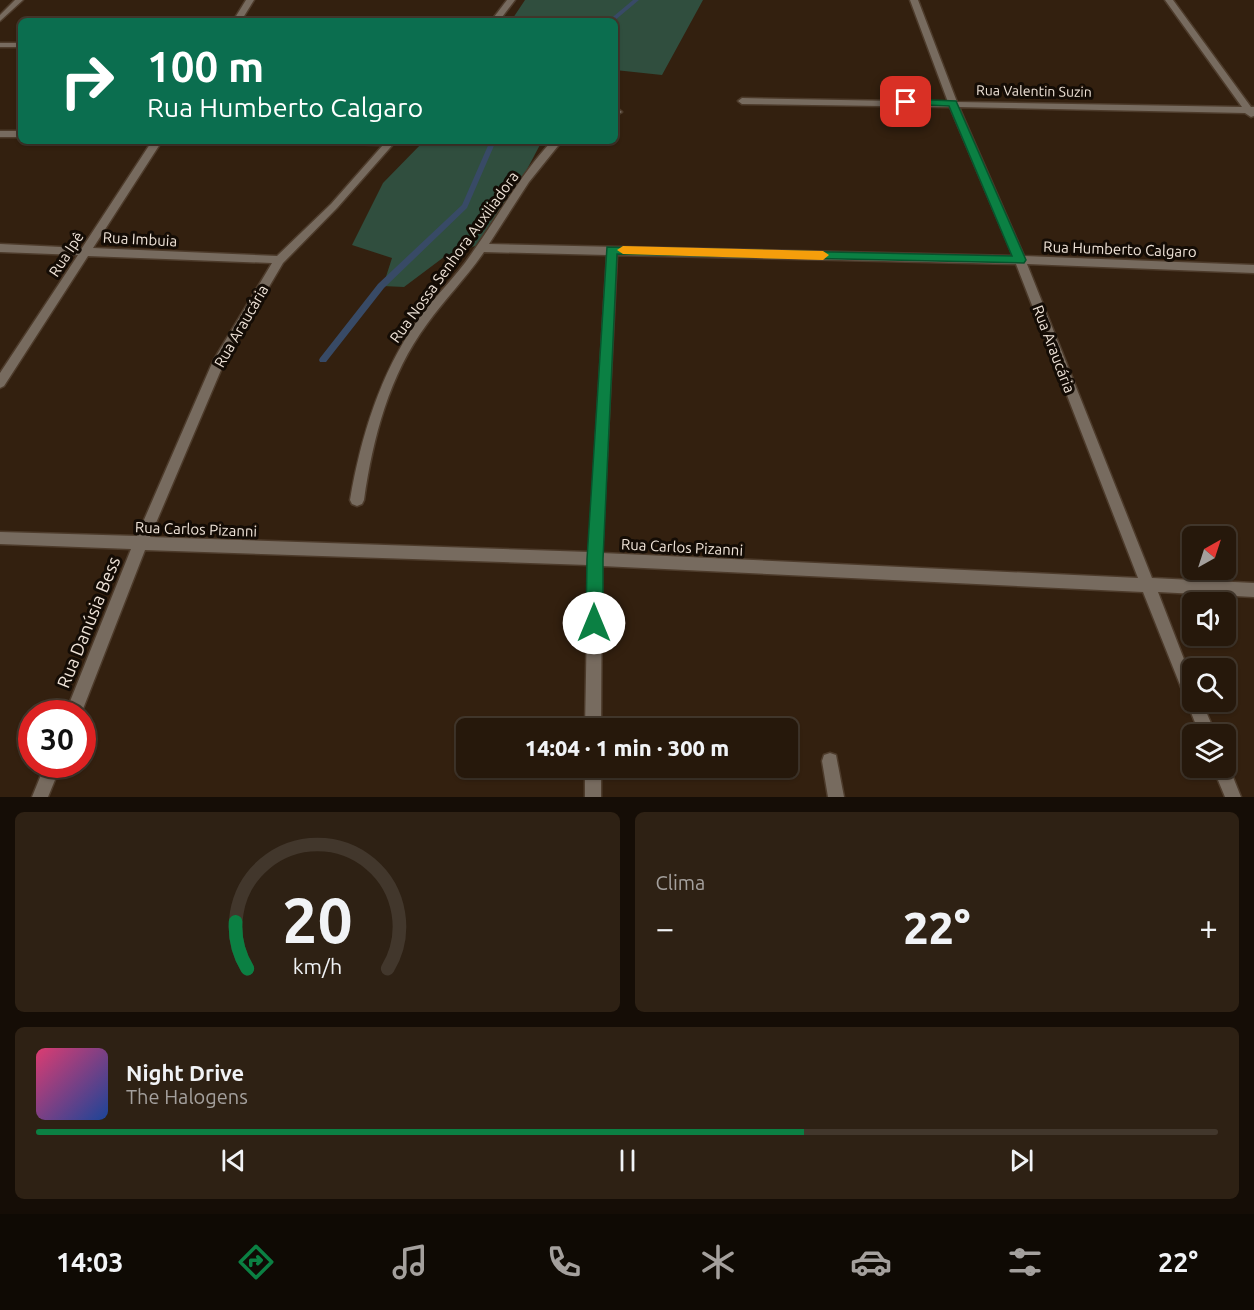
<!DOCTYPE html>
<html lang="pt">
<meta charset="utf-8">
<style>
:root{--surface:#26180b;--page:#2e2114;--text:#f1f3f6;--muted:#a4a09d;--line:#42372c;--accent:#0b8043}
body{margin:0;font-family:Ubuntu,sans-serif;background:var(--page);color:var(--text);height:100vh;display:flex;flex-direction:column;font-size:22px;white-space:nowrap}
*{box-sizing:border-box;margin:0}
p{font-size:20px;color:var(--muted)}
.icon{flex:none;width:33px;height:33px;fill:none;stroke:currentColor;stroke-width:2;stroke-linecap:round;stroke-linejoin:round}
.map{position:relative;height:797px;overflow:hidden}
.details{display:flex;flex-direction:column;gap:15px;padding:15px;background:#150d06;flex:1}
.details>*{flex:none}
.top-card{position:absolute;left:18px;top:18px;width:600px;height:126px;border-radius:9px;box-shadow:0 2px 4px #0004,0 0 0 2px var(--line);background:#0b6e4f;color:#fff;overflow:hidden}
.needle{width:39px;rotate:39deg}
.buttons{position:absolute;left:1182px;top:526px;display:grid;gap:12px}
.buttons a{display:grid;place-items:center;width:54px;height:54px;border-radius:9px;background:var(--surface);box-shadow:0 2px 4px #0004,0 0 0 2px var(--line);font-size:30px}
.speed{position:absolute;left:18px;top:700px;display:flex;gap:12px;font-size:30px;font-weight:700;text-align:center}
.speed>*{display:grid;place-content:center;width:78px;height:78px;border-radius:50%;background:var(--surface);box-shadow:0 2px 4px #0004,0 0 0 2px var(--line);line-height:1}
.speed .limit{border:9px solid #d22;background:#fff;color:#111}
.pin{position:absolute;display:grid;place-items:center;width:51px;height:51px;color:#fff;margin:-26px;border-radius:12px;box-shadow:0 3px 9px #0006}
.me{position:absolute;width:66px;margin:-33px;rotate:0deg;stroke-linejoin:round;filter:drop-shadow(0 0 4px #0008)}
.turn{display:flex;align-items:center;gap:21px;height:126px;padding:0 30px;font-size:27px}
.turn .icon{width:78px;height:78px;stroke-width:2.5}
.turn b{display:block;font-size:42px;line-height:51px}
.big{font-size:45px;font-weight:800;line-height:1.1}
.details .tile{flex:1;display:flex;flex-direction:column;justify-content:center;gap:9px;min-width:0;padding:0 21px;border-radius:9px;background:var(--page)}
.details .dial{align-items:center;gap:0}
.dial svg{height:156px;overflow:visible;fill:none;stroke:var(--line);stroke-width:7;stroke-linecap:round;text-anchor:middle}
.dial text{fill:var(--text);stroke:none}
.song{display:flex;align-items:center;gap:18px}
.cover{width:72px;height:72px;border-radius:9px;background:linear-gradient(135deg,hsl(340 70% 55%),hsl(220 70% 35%))}
.played{height:6px;border-radius:3px;background:linear-gradient(90deg,var(--accent) 65%,var(--line) 65%)}
.keys{display:flex;justify-content:space-around;direction:ltr}
.heat{display:flex;justify-content:space-between;align-items:center;font-size:33px;direction:ltr}
.details .tiles{flex:1;display:grid;gap:15px;grid-template-columns:1fr 1fr}
.tile:last-child{grid-column:span 2}
.trip{position:absolute;left:456px;top:718px;width:342px;height:60px;border-radius:9px;background:var(--surface);box-shadow:0 2px 4px #0004,0 0 0 2px var(--line);font-weight:800;line-height:60px;text-align:center}
.menu{display:flex;height:96px;justify-content:space-around;align-items:center;background:#0f0a04;color:var(--muted)}
.menu .icon{width:42px;height:42px}
.menu .active{color:var(--accent)}
.menu b{font-size:27px;color:var(--text)}
.map>svg:first-child{display:block}
.green{fill:#304e3e}
.lines{fill:none;stroke-linecap:round;stroke-linejoin:round}
.stream{fill:#384a66;fill-rule:evenodd}
.service-casing{stroke:#4d3b2b;stroke-width:3}
.minor-casing{stroke:#4d3b2b;stroke-width:3}
.service{fill:#776b5f;fill-rule:evenodd}
.minor{fill:#776b5f;fill-rule:evenodd}
.route{fill:#0b8043;stroke:#07532c;stroke-width:1.5}
.slow{fill:#f59e0b}
.labels{text-anchor:middle;dominant-baseline:central;stroke-width:6;stroke-linejoin:round;paint-order:stroke}
.far-street-label{font-size:14px;fill:#efe3d8;stroke:#140c05}
.street-label{font-size:15px;fill:#efe3d8;stroke:#140c05}
.near-street-label{font-size:18px;fill:#efe3d8;stroke:#140c05}
</style>
<div class="map">
<svg width="1254" height="797" viewBox="0 0 1254 797">
<rect width="100%" height="100%" fill="#33200f"/>
<!-- green -->
<g class="green">
<polygon points="525,0 703,0 662,75 615,70 615,21 511,21"/>
<polygon points="424,141 542,141 489,241 444,257 404,287 383,286 392,258 352,245 383,183"/>
</g>
<g class="lines">
<!-- stream -->
<g class="stream">
<polygon points="633,0 639,0 614,21 608,21"/>
<polygon points="490,141 496,141 467,208 384,288 326,362 320,362 319,360 320,358 378,284 462,205"/>
</g>
<defs>
<polygon id="service" points="830,753 836,755 844,797 828,797 822,761 824,755"/>
<g id="minor">
<polygon points="15,0 23,0 0,21 0,15"/>
<polygon points="246,0 254,0 241,21 233,21"/>
<polygon points="507,0 515,0 499,21 491,21"/>
<path d="M 910,0 L 918,0 L 957,102 L 1242,107 L 1165,0 L 1173,0 L 1251,107 L 1254,107 L 1254,116 L 1251,117 L 1245,113 L 959,107 L 1024,256 L 1254,265 L 1254,273 L 1027,264 L 1152,578 L 1254,583 L 1254,597 L 1158,592 L 1192,680 L 1192,702 L 1202,702 L 1216,735 L 1200,735 L 1143,592 L 602,566 L 601,729 L 585,729 L 588,565 L 145,550 L 81,714 L 65,714 L 131,549 L 0,544 L 0,532 L 137,536 L 213,361 L 272,263 L 88,256 L 4,386 L 0,388 L 0,373 L 78,255 L 0,252 L 0,244 L 82,248 L 152,141 L 162,141 L 93,248 L 277,256 L 331,204 L 383,145 L 344,144 L 339,141 L 396,141 L 337,208 L 283,263 L 224,363 L 150,537 L 589,552 L 607,255 L 484,252 C 467,277 445,299 427,324 C 389,375 373,438 364,500 L 362,504 L 357,506 L 352,504 L 350,500 C 361,436 380,374 417,321 C 434,297 456,277 472,253 C 499,215 520,175 552,141 L 562,141 L 529,182 L 489,244 L 1013,256 L 950,107 L 742,104 L 738,101 L 742,98 L 948,102 ZM 617,255 L 1016,264 L 1138,578 L 602,553 Z"/>
<rect x="0" y="43" width="21" height="4"/>
<polygon points="618,109 622,112 615,116 615,110"/>
<rect x="0" y="131" width="21" height="6"/>
<polygon points="1226,762 1227,762 1241,797 1225,797 1213,768 1226,768"/>
<polygon points="45,765 61,765 48,797 32,797"/>
<rect x="585" y="768" width="16" height="29"/>
</g>
</defs>
<!-- service casing -->
<use href="#service" class="service-casing"/>
<!-- minor casing -->
<use href="#minor" class="minor-casing"/>
<!-- service -->
<use href="#service" class="service"/>
<!-- minor -->
<use href="#minor" class="minor"/>
</g>
<!-- route -->
<polygon class="route" points="906,99 956,101 1026,260 1024,263 617,254 603,559 603,623 600,629 594,631 588,629 586,623 587,559 607,247 1012,256 949,106 902,104 901,102"/>
<!-- slow -->
<polygon class="slow" points="623,246 823,251 829,255 823,260 623,254 617,250"/>
<g class="labels">
<!-- far-street labels -->
<g class="far-street-label">
<text transform="translate(1034 91) rotate(1)">Rua Valentin Suzin</text>
</g>
<!-- street labels -->
<g class="street-label">
<text transform="translate(140 239) rotate(3)">Rua Imbuia</text>
<text transform="translate(1120 249) rotate(2)">Rua Humberto Calgaro</text>
<text transform="translate(66 254) rotate(-57)">Rua Ipê</text>
<text transform="translate(454 257) rotate(-54)">Rua Nossa Senhora Auxiliadora</text>
<text transform="translate(241 326) rotate(-60)">Rua Araucária</text>
<text transform="translate(1054 349) rotate(69)">Rua Araucária</text>
<text transform="translate(196 529) rotate(2)">Rua Carlos Pizanni</text>
<text transform="translate(682 547) rotate(3)">Rua Carlos Pizanni</text>
</g>
<!-- near-street labels -->
<g class="near-street-label">
<text transform="translate(88 622) rotate(-68)">Rua Danúsia Bess</text>
</g>
</g>
</svg>
<div class="buttons">
<a><svg class="needle" viewBox="-14 -14 28 28"><path d="M0-13l5 13h-10z" fill="#e53935"/><path d="M0 13l5-13h-10z" fill="#a4a09d"/></svg></a>
<a><svg class="icon" aria-label="sound" viewBox="0 0 24 24"><path d="M4 9h4l5-4v14l-5-4H4zM17 9q2 3 0 6"/></svg></a>
<a><svg class="icon" aria-label="search" viewBox="0 0 24 24"><circle cx="10" cy="10" r="6"/><path d="M15 15l6 6"/></svg></a>
<a><svg class="icon" aria-label="layers" viewBox="0 0 24 24"><path d="M12 4l9 5-9 5-9-5zM3 14l9 5 9-5"/></svg></a>
</div>
<div class="speed"><div class="limit">30</div></div>
<div class="pin" style="left:906px;top:102px;background:#d93025"><svg class="icon" aria-label="arrive" viewBox="0 0 24 24"><path d="M6 21V4h12l-3 4 3 4H6"/></svg></div>
<svg class="me" style="left:594px;top:623px" viewBox="-20 -20 40 40"><circle r="19" fill="#fff"/><path d="M0-13L10 11 0 6-10 11z" fill="#0b8043"/></svg>
<div class="trip">14:04 · 1 min · 300 m</div>
<div class="top-card">
<div class="turn"><svg class="icon" aria-label="right" viewBox="0 0 24 24"><path d="M7 20v-9h11M14 6l5 5-5 5"/></svg><div><b>100 m</b>Rua Humberto Calgaro</div></div>
</div>
</div>
<section class="details">
<div class="tiles">
<div class="tile dial"><svg viewBox="0 0 100 80">
<path d="M14 69A42 42 0 1 1 86 69"/>
<path d="M14 69A42 42 0 0 1 8 45" stroke="#0b8043"/>
<text x="50" y="56" font-size="32" font-weight="700">20</text>
<text x="50" y="72" font-size="11">km/h</text>
</svg></div>
<div class="tile"><p>Clima</p>
<div class="heat"><a>−</a><b class="big">22°</b><a>+</a></div>
</div>
<div class="tile">
<div class="song"><i class="cover"></i><div><b>Night Drive</b><p>The Halogens</p></div></div>
<div class="played"></div>
<div class="keys"><svg class="icon" aria-label="previous" viewBox="0 0 24 24"><path d="M18 5L8 12l10 7zM5 5v14"/></svg><svg class="icon" aria-label="pause" viewBox="0 0 24 24"><path d="M8 5v14M16 5v14"/></svg><svg class="icon" aria-label="next" viewBox="0 0 24 24"><path d="M6 5l10 7-10 7zM19 5v14"/></svg></div>
</div>
</div>
</section>
<nav class="menu">
<b>14:03</b>
<svg class="icon active" aria-label="directions" viewBox="0 0 24 24"><path d="M12 3l9 9-9 9-9-9zM9 14v-3h6M13 9l2 2-2 2"/></svg>
<svg class="icon" aria-label="music" viewBox="0 0 24 24"><path d="M9 18V5l10-2v13"/><circle cx="6" cy="18" r="3"/><circle cx="16" cy="16" r="3"/></svg>
<svg class="icon" aria-label="phone" viewBox="0 0 24 24"><path d="M5 4h4l2 5-3 2q2 4 5 5l2-3 5 2v4C11 20 4 13 5 4z"/></svg>
<svg class="icon" aria-label="climate" viewBox="0 0 24 24"><path d="M12 3v18M4 7l16 10M4 17L20 7"/></svg>
<svg class="icon" aria-label="car" viewBox="0 0 24 24"><path d="M5 17H2v-5l4-1 3-4h7l3 4 3 1v5h-3M9 17h6M6 11h13"/><circle cx="7" cy="17" r="2"/><circle cx="17" cy="17" r="2"/></svg>
<svg class="icon" aria-label="filters" viewBox="0 0 24 24"><path d="M4 7h16M4 17h16"/><circle cx="9" cy="7" r="2"/><circle cx="15" cy="17" r="2"/></svg>
<b>22°</b>
</nav>
